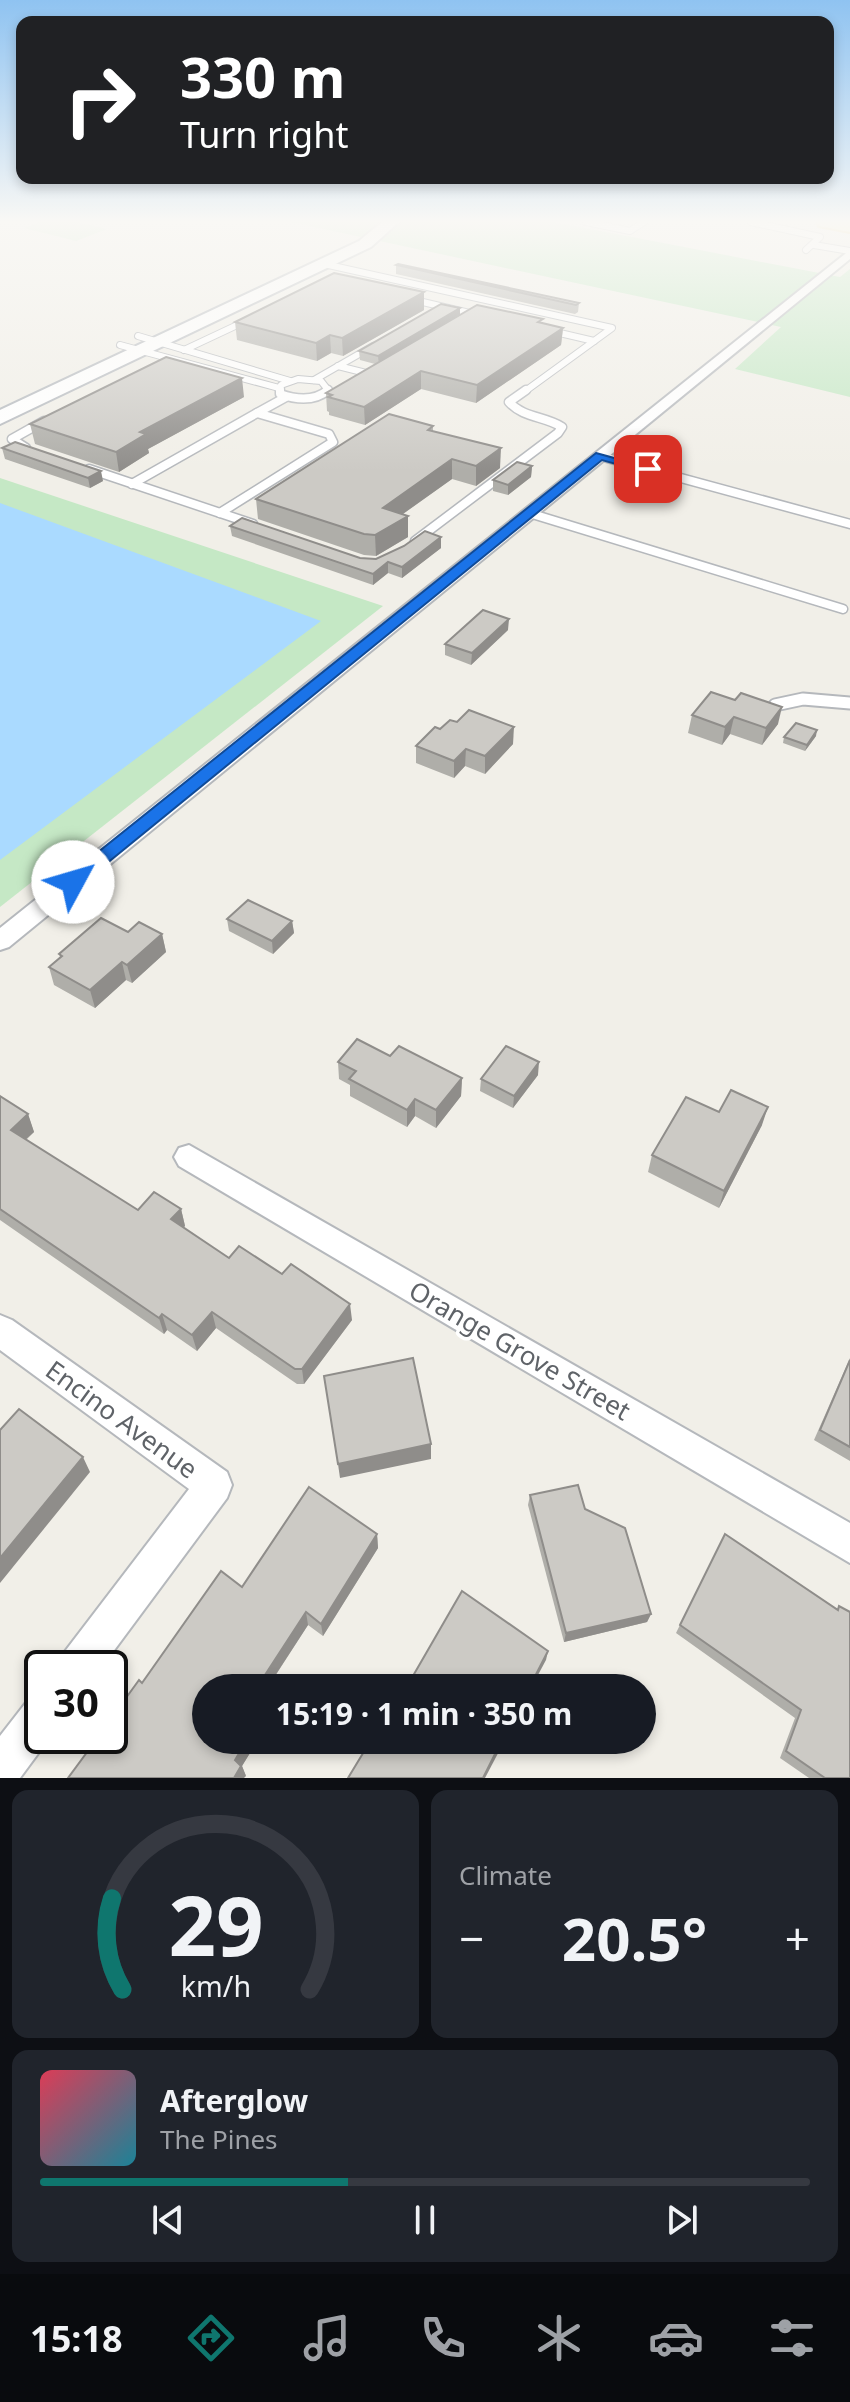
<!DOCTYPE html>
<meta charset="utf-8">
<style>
:root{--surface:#171b24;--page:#20242c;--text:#f1f3f6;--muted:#9ea1a6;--line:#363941;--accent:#0f766e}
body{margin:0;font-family:"Noto Sans",sans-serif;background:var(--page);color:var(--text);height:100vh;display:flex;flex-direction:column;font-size:30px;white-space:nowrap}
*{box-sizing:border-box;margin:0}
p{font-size:26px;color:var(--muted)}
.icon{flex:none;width:44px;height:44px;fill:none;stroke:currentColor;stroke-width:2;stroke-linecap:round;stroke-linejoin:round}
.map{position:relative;height:1778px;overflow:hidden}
.panel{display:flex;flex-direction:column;gap:12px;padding:12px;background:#0d0f14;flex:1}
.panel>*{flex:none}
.banner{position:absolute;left:16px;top:16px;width:818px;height:168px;border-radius:16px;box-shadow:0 4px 12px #0003;background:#202124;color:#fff;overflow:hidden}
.speed{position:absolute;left:24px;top:1650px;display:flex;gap:16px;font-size:40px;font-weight:700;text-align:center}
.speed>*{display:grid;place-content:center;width:104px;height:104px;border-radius:50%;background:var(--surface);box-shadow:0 4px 12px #0003;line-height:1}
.speed .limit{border:4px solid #111;border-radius:12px;background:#fff;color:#111}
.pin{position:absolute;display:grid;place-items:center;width:68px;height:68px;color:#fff;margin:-34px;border-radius:16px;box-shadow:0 4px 12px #0006}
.me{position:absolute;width:88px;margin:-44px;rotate:51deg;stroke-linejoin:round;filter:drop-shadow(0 0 6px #0008)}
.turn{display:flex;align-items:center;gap:28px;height:168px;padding:0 32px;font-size:36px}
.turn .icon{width:104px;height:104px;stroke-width:2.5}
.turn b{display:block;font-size:56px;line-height:68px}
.big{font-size:60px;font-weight:700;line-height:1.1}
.panel .card{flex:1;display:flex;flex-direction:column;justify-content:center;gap:12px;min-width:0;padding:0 28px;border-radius:16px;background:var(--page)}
.panel .dial{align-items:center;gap:0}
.dial svg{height:208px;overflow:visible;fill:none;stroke:var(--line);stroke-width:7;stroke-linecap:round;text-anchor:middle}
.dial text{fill:var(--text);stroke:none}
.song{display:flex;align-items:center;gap:24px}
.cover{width:96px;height:96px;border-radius:12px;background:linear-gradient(135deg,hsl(350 70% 55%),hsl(190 70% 35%))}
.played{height:8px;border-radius:4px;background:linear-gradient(90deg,var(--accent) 40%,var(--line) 40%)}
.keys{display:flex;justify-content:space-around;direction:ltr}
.heat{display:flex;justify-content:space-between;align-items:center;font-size:44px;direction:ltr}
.panel .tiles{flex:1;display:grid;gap:12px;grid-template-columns:1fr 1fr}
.card:last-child{grid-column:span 2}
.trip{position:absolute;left:192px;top:1674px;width:464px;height:80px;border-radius:40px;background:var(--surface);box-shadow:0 4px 12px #0003;font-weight:700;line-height:80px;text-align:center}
.dock{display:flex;height:128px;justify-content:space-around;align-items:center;background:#090b0e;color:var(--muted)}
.dock .icon{width:56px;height:56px}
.dock .current{color:var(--accent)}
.dock b{font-size:36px;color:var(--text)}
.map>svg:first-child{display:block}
.green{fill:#c5e8c5}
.water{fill:#aadaff}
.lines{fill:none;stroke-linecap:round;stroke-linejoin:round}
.lane-far2-casing{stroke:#b5b8bc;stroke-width:8}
.lane-far1-casing{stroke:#b5b8bc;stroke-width:11}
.lane-casing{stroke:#b5b8bc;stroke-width:15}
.street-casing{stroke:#b5b8bc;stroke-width:4}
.secondary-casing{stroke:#b6babf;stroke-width:4}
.primary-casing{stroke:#f2c960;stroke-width:4}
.lane-far2{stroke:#fff;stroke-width:6}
.lane-far1{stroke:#fff;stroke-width:8}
.lane{stroke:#fff;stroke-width:11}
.street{fill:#fff;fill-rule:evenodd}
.secondary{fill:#fff;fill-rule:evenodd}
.primary{fill:#fff2af;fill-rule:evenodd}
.wall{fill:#afaea9}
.shaded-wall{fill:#8f8d8a}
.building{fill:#cccac5;stroke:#8f8d8a;stroke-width:2}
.route{fill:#1a73e8;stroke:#114b97;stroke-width:2}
.labels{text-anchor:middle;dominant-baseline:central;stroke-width:7;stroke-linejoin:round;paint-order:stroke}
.near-street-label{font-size:26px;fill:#5f6368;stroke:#fff}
</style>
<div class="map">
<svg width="850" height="1778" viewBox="0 0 850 1778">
<rect width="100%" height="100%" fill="#f1efe8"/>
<!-- green -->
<g class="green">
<polygon points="40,222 78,222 107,229 76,241 24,228"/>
<polygon points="291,222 554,222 840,277 850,269 850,397 735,369 781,327"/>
<polygon points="0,478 383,606 0,907"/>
</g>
<!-- water -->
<polygon class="water" points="0,503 321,621 0,860"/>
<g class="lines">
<defs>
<g id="lane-far2">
<polyline points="586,222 630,231 644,222"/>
<polyline points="751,222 820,237 806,250"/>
<polyline points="814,245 850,251"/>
<polyline points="324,264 612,328 524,392"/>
<polyline points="410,299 478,315"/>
<polyline points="547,330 594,341"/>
<polyline points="138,336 290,381"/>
<polyline points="120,345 279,388"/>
<polyline points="184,350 250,319"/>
<polyline points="338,366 374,375"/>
<polyline points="314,380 373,346"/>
<polyline points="280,392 281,385 298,379 321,381 328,390 326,392"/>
</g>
<g id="lane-far1">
<path d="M 280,390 L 280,394 C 297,400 314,402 328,390"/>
<polyline points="26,448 12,439 44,421"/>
<polyline points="600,456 850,524"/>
<polyline points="89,469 253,524"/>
<polyline points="132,484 257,413"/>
<polyline points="220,513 333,442 329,434 257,413 286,397"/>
<polyline points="529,513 843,609"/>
<path d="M 415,541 L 558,433 L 562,427 C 545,416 523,418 509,402 L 526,390"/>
</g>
<polyline id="lane" points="775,705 803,699 850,703"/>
<g id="street">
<polygon points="850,250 850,259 9,947 0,950 0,928"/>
<polygon points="189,1145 850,1523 850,1563 179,1166 174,1157 179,1148"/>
<polygon points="0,1315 12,1320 227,1472 232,1485 227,1498 101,1668 57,1668 63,1654 189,1489 0,1350"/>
<polygon points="42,1694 42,1736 51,1736 20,1778 0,1778 0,1736 28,1700"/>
</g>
<polygon id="secondary" points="382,222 399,222 371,247 0,424 0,410 359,241"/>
<polygon id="primary" points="817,222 850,222 850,232 819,226"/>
</defs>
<!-- lane-far2 casing -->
<use href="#lane-far2" class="lane-far2-casing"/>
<!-- lane-far1 casing -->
<use href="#lane-far1" class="lane-far1-casing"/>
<!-- lane casing -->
<use href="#lane" class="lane-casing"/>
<!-- street casing -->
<use href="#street" class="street-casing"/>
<!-- secondary casing -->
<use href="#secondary" class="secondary-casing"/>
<!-- primary casing -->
<use href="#primary" class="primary-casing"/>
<!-- lane-far2 -->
<use href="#lane-far2" class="lane-far2"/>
<!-- lane-far1 -->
<use href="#lane-far1" class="lane-far1"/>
<!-- lane -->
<use href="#lane" class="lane"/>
<!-- street -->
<use href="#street" class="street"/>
<!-- secondary -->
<use href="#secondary" class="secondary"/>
<!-- primary -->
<use href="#primary" class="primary"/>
</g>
<!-- wall -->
<g class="wall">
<polygon points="396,265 579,303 578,312 575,314 396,274"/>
<polygon points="424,310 343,356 331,353 317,361 237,340 235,322"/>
<polygon points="460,315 543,324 563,328 561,345 476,403 421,389 365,425 329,415 329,412 327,411 326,393 375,364 360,360 359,351"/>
<polygon points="244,397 148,449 149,453 119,472 35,444 30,424"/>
<polygon points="433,426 433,431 500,468 476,486 452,479 403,514 408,537 376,556 364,555 258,519 256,499"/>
<polygon points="2,448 103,481 90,488 5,459"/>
<polygon points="532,466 531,477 508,495 493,491 493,480"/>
<polygon points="230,526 360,558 376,559 441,537 441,548 402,578 388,573 373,585 232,536"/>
<polygon points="508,630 471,665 445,655 445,644"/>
<polygon points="711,692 778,724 762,745 730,734 722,745 688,733 692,715"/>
<polygon points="440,729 513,744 485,774 465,766 454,778 416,763 416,746"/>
<polygon points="816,736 805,751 783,743 784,737"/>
<polygon points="227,919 292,921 294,933 273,954 229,931"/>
<polygon points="128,932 162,934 166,952 132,983 126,980 95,1008 54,985 49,967 60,957 59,954"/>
<polygon points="390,1056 462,1078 461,1096 436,1128 415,1116 407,1127 350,1096 350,1085 339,1079 338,1062"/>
<polygon points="538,1075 513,1108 480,1091 481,1079"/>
<polygon points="0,1096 28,1114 34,1132 26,1140 138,1210 181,1209 185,1226 183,1227 229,1258 352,1320 304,1384 297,1384 216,1328 197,1351 167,1330 164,1334 0,1220"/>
<polygon points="719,1112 762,1125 719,1208 648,1172 652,1155"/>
<polygon points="850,1358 850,1461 814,1440"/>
<polygon points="530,1495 585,1509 651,1614 647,1622 564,1642 528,1505"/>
<polygon points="377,1534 378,1548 323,1636 308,1625 270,1684 206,1740 258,1740 242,1766 246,1776 142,1683"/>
<polygon points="725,1534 837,1609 839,1606 850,1778 809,1778 780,1758 795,1718 676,1633"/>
</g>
<!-- shaded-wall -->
<g class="shaded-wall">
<polygon points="424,292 424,310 343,356 342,338"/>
<polygon points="460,308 460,318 379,365 378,356"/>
<polygon points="563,328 561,345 476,403 477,385"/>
<polygon points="330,335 331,353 317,361 316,343"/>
<polygon points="421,371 421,389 365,425 364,407"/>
<polygon points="242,378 244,397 148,449 149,453 119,472 116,452 140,432"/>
<polygon points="501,448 500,468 476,486 476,466"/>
<polygon points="452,459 452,479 383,528 383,508"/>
<polygon points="532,466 531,477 508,495 508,485"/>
<polygon points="101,471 103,481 90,488 88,478"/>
<polygon points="408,516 408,537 376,556 375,535"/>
<polygon points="441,537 441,548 402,578 402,567"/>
<polygon points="388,562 388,573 373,585 373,574"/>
<polygon points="509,619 508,630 471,665 472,653"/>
<polygon points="782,707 778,724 762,745 766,728"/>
<polygon points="734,717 730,734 722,745 725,727"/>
<polygon points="514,727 513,744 485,774 485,756"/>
<polygon points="817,730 816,736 805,751 807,745"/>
<polygon points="466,749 465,766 454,778 454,761"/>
<polygon points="292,921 294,933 273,954 272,941"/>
<polygon points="162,934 166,952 132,983 127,965"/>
<polygon points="122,962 126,980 95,1008 90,990"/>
<polygon points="539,1062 538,1075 513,1108 514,1096"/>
<polygon points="462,1078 461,1096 436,1128 436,1110"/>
<polygon points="415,1099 415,1116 407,1127 407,1110"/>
<polygon points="768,1107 762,1125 719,1208 724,1191"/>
<polygon points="28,1114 34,1132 17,1147 11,1130"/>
<polygon points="181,1209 185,1226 176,1236 171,1219"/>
<polygon points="350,1304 352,1320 304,1384 302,1369"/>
<polygon points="212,1312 216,1328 197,1351 192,1335"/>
<polygon points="162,1314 167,1330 164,1334 159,1318"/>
<polygon points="431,1444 431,1459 340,1478 338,1464"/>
<polygon points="83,1457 90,1472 0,1583 0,1558"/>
<polygon points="377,1534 378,1548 323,1636 321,1624"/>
<polygon points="306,1612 308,1625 267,1688 263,1678"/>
<polygon points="651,1614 647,1622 564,1642 566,1633"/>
<polygon points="548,1651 546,1660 531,1688 529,1688"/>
<polygon points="247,1740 258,1740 242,1766 246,1776 244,1778 234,1778 235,1760"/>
<polygon points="502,1740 505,1740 485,1778 483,1778"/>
</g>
<!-- building -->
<g class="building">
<polygon points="398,264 579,303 576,305 396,265"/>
<polygon points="334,273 424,292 342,338 330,335 316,343 235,322"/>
<polygon points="441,304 460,308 378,356 359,351"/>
<polygon points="477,305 543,319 538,322 563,328 477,385 421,371 364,407 328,397 332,395 326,393"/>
<polygon points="166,357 242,378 140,432 146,434 116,452 30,424"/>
<polygon points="389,414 433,426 428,430 501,448 476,466 452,459 383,508 408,516 375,535 364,534 256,499"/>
<polygon points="15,442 101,471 88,478 2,448"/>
<polygon points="517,462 532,466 508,485 493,480"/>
<polygon points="242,518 360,558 376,559 404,546 425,531 441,537 402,567 388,562 373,574 230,526"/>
<polygon points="483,610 509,619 472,653 445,644"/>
<polygon points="711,692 735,700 741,693 782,707 766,728 734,717 725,727 692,715"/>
<polygon points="469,710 514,727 485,756 466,749 454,761 416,746 435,727 440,729 450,720 457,722"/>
<polygon points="796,723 817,730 807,745 784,737"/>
<polygon points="248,900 292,921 272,941 227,919"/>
<polygon points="101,918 128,932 139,922 162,934 127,965 122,962 90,990 49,967 62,956 59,954"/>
<polygon points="357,1039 390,1056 399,1046 462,1078 436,1110 415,1099 407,1110 349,1079 356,1071 338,1062"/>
<polygon points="506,1046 539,1062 514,1096 481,1079"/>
<polygon points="731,1090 768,1107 724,1191 652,1155 686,1097 719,1112"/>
<polygon points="0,1096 28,1114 11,1130 138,1210 154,1192 181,1209 171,1219 229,1258 239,1246 282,1274 291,1264 350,1304 302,1369 295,1369 212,1312 192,1335 162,1314 159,1318 0,1209"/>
<polygon points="413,1358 431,1444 338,1464 324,1376"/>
<polygon points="850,1360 850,1447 820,1430"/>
<polygon points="19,1409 83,1457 0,1558 0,1430"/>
<polygon points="578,1485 585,1509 625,1528 651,1614 566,1633 530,1495"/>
<polygon points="309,1487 377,1534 321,1624 306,1612 263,1678 275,1688 206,1688 206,1740 247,1740 235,1760 241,1766 234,1778 68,1778 99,1736 110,1736 110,1720 139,1680 142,1683 221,1571 242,1587"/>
<polygon points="725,1534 838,1610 839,1606 850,1612 850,1778 825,1778 786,1751 801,1710 680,1625"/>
<polygon points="462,1591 548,1651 529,1688 406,1688"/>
<polygon points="371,1740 502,1740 483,1778 348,1778"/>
</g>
<!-- sky -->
<linearGradient id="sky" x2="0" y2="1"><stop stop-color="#8fc3f1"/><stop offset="0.47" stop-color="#f9f8f5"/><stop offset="1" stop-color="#f9f8f5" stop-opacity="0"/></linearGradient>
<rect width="850" height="471" fill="url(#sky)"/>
<!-- route -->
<polygon class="route" points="596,453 654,469 648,473 602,460 79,886 67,886 64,882 67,877"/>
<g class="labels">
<!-- near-street labels -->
<g class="near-street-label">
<text transform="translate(520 1350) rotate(30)">Orange Grove Street</text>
<text transform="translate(122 1419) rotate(36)">Encino Avenue</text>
</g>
</g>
</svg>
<div class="speed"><div class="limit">30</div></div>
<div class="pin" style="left:648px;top:469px;background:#d93025"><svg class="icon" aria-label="arrive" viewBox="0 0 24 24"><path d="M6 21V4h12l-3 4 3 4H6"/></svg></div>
<svg class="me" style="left:73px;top:882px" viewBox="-20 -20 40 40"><circle r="19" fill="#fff"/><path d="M0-13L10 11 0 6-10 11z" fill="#1a73e8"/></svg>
<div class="trip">15:19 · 1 min · 350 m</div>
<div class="banner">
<div class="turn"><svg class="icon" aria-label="right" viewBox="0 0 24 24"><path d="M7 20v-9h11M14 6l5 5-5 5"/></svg><div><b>330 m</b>Turn right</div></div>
</div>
</div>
<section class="panel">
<div class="tiles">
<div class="card dial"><svg viewBox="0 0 100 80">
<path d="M14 69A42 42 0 1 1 86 69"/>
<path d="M14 69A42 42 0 0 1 10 34" stroke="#0f766e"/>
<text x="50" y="56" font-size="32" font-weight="700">29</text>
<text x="50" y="72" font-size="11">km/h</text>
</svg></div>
<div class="card"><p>Climate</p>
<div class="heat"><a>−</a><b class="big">20.5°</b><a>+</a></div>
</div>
<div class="card">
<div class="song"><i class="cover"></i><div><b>Afterglow</b><p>The Pines</p></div></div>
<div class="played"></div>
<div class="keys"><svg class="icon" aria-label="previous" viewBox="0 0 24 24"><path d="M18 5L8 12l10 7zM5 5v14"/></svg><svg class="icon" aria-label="pause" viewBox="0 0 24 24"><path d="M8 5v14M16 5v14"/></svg><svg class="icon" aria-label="next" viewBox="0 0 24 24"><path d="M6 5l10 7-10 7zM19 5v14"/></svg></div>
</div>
</div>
</section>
<nav class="dock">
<b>15:18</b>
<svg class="icon current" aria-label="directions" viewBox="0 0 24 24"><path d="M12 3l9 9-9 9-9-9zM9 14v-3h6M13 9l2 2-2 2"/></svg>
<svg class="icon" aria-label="music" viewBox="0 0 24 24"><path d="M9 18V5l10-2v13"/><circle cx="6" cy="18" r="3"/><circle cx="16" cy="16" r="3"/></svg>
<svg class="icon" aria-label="phone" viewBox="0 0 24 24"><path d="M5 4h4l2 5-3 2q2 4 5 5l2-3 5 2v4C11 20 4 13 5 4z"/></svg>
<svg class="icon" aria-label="climate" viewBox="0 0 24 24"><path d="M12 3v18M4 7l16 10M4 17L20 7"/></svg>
<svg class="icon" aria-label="car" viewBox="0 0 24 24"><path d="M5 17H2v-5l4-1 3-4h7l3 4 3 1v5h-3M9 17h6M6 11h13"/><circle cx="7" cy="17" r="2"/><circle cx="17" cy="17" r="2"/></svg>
<svg class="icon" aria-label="filters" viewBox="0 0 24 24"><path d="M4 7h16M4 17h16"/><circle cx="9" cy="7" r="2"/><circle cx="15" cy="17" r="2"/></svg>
</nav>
